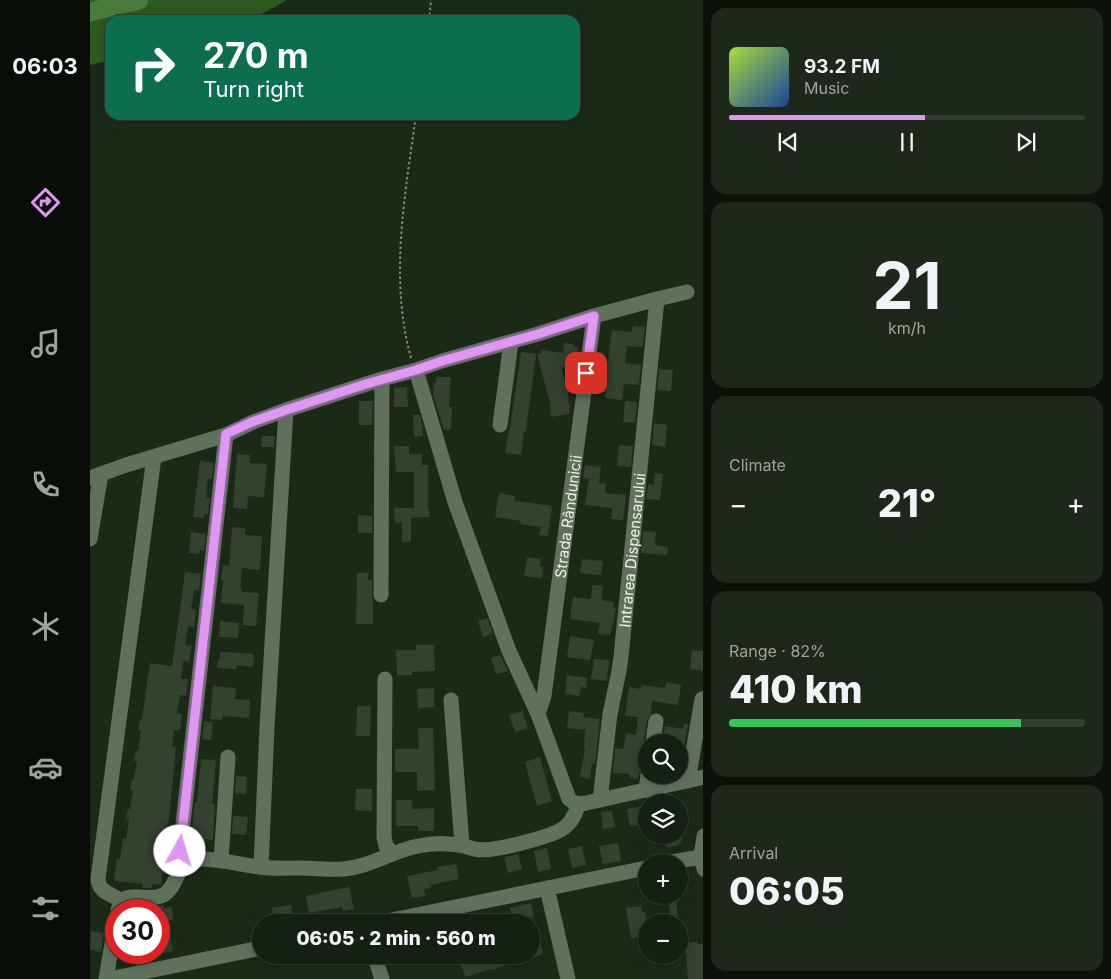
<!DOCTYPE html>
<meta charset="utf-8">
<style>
:root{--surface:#142011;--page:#1d281a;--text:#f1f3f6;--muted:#9da39f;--line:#333e31;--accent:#df98f1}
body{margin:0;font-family:Inter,sans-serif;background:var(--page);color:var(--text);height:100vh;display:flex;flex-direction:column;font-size:19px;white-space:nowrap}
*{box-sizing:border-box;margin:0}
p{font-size:16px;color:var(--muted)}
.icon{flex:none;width:28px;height:28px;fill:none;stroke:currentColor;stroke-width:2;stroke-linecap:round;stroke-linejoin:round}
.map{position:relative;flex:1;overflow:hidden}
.panel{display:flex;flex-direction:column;gap:8px;padding:8px;background:#0b1209;width:408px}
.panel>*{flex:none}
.top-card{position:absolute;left:15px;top:15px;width:475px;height:105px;border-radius:15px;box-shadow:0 2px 8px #0003,0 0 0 1px var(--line);background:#0b6e4f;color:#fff;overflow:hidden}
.controls{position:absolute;left:548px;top:734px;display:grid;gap:10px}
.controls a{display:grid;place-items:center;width:50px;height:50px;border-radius:50%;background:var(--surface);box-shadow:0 2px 8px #0003,0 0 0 1px var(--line);font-size:25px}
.speed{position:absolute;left:15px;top:899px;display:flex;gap:10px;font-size:25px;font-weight:700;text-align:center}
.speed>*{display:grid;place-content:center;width:65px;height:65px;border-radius:50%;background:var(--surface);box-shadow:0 2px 8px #0003,0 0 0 1px var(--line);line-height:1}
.speed .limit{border:8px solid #d22;background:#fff;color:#111}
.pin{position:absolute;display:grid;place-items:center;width:42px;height:42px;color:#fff;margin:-21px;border-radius:10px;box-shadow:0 2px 8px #0006}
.me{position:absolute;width:55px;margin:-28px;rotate:6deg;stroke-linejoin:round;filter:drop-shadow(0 0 4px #0008)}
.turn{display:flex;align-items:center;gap:18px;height:105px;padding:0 15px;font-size:22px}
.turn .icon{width:65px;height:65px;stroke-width:2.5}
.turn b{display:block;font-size:35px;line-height:42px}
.big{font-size:38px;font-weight:800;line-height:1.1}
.panel .widget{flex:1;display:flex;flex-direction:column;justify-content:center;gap:8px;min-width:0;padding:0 18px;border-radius:15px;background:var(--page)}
.panel .dial{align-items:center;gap:0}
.dial b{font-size:65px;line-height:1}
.song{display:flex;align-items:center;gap:15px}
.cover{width:60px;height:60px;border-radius:8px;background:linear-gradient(135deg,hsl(80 70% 55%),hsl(220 70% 35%))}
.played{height:5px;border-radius:2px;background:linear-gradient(90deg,var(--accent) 55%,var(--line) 55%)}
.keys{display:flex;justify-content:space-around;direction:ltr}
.heat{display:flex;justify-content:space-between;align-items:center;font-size:28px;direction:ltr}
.charge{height:8px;border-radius:4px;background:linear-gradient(90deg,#34c759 82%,var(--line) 0)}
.trip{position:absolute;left:162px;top:914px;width:288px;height:50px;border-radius:25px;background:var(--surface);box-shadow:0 2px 8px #0003,0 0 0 1px var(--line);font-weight:800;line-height:50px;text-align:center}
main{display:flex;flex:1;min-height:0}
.menu{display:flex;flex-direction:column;width:90px;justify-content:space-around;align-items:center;background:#080d07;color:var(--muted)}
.menu .icon{width:35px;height:35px}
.menu .current{color:var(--accent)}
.menu b{font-size:22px;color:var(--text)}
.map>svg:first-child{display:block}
.green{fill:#2d5920}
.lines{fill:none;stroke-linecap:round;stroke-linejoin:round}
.river{stroke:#497c3a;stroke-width:19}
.building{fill:#32422e}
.path{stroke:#818d7d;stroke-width:2;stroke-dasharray:2.5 2.5;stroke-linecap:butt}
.minor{stroke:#5f715b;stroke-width:15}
.route-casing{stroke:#91639d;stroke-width:12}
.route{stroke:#df98f1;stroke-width:9}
.labels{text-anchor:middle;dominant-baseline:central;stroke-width:5;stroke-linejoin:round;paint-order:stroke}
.street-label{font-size:15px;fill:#eaf4e7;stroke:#0a1108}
</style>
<main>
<nav class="menu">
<b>06:03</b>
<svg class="icon current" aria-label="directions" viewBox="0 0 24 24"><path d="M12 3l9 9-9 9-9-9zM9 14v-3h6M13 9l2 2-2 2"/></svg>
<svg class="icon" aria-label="music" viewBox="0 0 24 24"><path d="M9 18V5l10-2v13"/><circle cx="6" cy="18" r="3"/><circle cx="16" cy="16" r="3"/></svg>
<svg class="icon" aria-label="phone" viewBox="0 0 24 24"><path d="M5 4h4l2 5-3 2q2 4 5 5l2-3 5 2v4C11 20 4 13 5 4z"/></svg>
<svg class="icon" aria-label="climate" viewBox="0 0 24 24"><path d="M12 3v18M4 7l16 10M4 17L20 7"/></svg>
<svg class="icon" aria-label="car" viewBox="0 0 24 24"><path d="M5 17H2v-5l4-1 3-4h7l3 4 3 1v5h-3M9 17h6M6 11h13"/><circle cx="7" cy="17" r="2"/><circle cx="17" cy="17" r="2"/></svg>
<svg class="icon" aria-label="filters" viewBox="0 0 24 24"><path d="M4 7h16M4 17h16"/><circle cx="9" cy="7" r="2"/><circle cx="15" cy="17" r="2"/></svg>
</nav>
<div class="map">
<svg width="614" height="979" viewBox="0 0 614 979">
<rect width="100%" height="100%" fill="#1b2a17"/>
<!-- green -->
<polygon class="green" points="0,0 197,0 161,20 20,20 20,60 0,65"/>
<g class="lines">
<!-- river -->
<polyline class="river" points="0,12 49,0"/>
</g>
<!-- building -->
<g class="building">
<polygon points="543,326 555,327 553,347 537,346 535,363 551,365 549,385 534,384 532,400 515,398 516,392 512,392 516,361 518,361 522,330 542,332"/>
<polygon points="474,343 484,344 483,346 488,347 485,369 471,367 478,393 480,414 461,417 459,396 458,396 447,354 451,354 451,350 473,353"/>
<polygon points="431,352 446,354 436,431 434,431 431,455 415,453 418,434 419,435"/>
<polygon points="569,369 583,370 581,391 567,390"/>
<polygon points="346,377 361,377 359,407 362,407 361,430 354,430 343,395 344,383 346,383"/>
<polygon points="317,387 318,407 304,407 304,388"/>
<polygon points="269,401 283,401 282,425 269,425"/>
<polygon points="535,401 547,402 545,423 533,422"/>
<polygon points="323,415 330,415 332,425 333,436 324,437"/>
<polygon points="564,423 577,425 575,447 562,445"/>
<polygon points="172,436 185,436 184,447 171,447"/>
<polygon points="529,445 543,446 541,467 527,466"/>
<polygon points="304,446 319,446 319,454 332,454 332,465 338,465 338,509 339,509 339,517 321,518 321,542 312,542 312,522 305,523 304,508 324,508 324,472 306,472"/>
<polygon points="147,454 160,455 160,463 177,464 174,497 158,496 157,509 143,508"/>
<polygon points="110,461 124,463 122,479 118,479 116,497 120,498 118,514 114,514 114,518 103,517"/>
<polygon points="495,465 511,467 509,483 516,484 515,493 536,495 533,520 521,519 522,508 495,505 499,479 493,478"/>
<polygon points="565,473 573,474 570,500 556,499 558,484 564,485"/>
<polygon points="409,493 425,496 425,501 462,506 458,536 449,535 451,527 430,524 431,521 405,517"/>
<polygon points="268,515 282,516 282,533 268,533"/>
<polygon points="142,527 155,528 155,535 172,536 170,570 152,568 150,589 152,589 151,592 169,593 166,626 153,625 154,605 131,603 133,580 131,580 133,565 139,566"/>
<polygon points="553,531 566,532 565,545 578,547 577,555 551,553"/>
<polygon points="101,532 116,534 114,551 110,550 109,554 99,553"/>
<polygon points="437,557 451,559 450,566 453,567 452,578 434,576"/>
<polygon points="492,559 513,561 511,575 490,573"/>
<polygon points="95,572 111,574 109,591 104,590 101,609 106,610 104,627 98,626 95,645 102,646 99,662 93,661 91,679 98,679 96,696 90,695 87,713 92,714 90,730 84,730 82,746 86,747 80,809 78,825 76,825 71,867 73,867 71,885 62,884 62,888 52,888 53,884 24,881 27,858 30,859 33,838 36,839 39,819 36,819 38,809 40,809 43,791 40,790 42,779 44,779 47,761 44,761 46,750 48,751 51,730 48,730 50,719 52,719 60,663 82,666"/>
<polygon points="267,573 278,573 278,580 282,580 282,595 283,600 283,624 266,624"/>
<polygon points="502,585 513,586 512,600 524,602 523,608 526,608 523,626 522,625 520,635 508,634 510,623 480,619 483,597 501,599"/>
<polygon points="397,618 403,633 393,637 388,621"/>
<polygon points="130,621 149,623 148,638 129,637"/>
<polygon points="480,636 504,640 500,660 477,657"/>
<polygon points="326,645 344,645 345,671 322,672 322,675 307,675 306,650 326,650"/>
<polygon points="602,650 614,651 614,671 600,669"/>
<polygon points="130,652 164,654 163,667 147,665 146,669 127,668 128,660 130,660"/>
<polygon points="410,655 418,671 406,674 401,658"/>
<polygon points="504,659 519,660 517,681 501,679"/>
<polygon points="477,675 497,678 496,688 491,687 489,696 475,694"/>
<polygon points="576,682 591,685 588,705 562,701 561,714 557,720 554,741 554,745 556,748 555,766 550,770 548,779 540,778 540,774 523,773 525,748 533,749 536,733 546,735 548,717 535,716 539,687 551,689 551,685 575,688"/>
<polygon points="123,686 146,688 145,699 160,700 159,718 133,716 132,720 120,719"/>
<polygon points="344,688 344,707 328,708 327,689"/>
<polygon points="267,706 281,706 280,736 266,736"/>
<polygon points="432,711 438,728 425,732 419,715"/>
<polygon points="479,711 494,713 493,717 510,719 505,764 502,763 500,779 490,777 495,749 494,748 495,730 477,728"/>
<polygon points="114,721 123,722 121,740 112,739"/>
<polygon points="594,723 598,724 592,761 589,761 589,742 572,742 575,726 593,729"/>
<polygon points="328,728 343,728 345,790 327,791 327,772 305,772 305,749 329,749"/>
<polygon points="450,757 462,801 447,806 435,762"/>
<polygon points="111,759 126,760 122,804 125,804 123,840 116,839 115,847 100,845 105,802 107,802"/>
<polygon points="146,776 157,777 156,794 145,793"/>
<polygon points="266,789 282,789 282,811 265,810"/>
<polygon points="306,800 322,800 322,809 344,808 344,831 328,831 328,826 306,826"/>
<polygon points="555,806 556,824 540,826 537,809"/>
<polygon points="522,811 525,827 513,829 511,812"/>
<polygon points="143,816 158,817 156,835 142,834"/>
<polygon points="574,835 591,835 592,843 589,843 589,845 577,848"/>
<polygon points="528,843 531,861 513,864 509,846"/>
<polygon points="492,846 496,865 482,868 478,849"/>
<polygon points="457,848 461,869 448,872 444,851"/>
<polygon points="428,854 432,869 418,873 414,857"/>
<polygon points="366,864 369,879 340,885 341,888 334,889 335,896 322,898 317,876 348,870 347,867"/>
<polygon points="259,887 264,909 253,911 252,907 219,913 216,896"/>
<polygon points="578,895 586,895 588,922 575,922 574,914 580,913"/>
<polygon points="441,903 444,917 423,922 420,908"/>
<polygon points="74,905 74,908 82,907 83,920 77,921 83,951 69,954 69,906"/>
<polygon points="201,905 204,922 184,922 182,908"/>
<polygon points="551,906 552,912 555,912 556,919 556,924 554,925 555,936 541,938 536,908"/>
<polygon points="1,931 14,933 11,952 0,950"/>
<polygon points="450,940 453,954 441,958 441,942"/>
<polygon points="608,942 608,944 613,944 614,979 598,979 595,943"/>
<polygon points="368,955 413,955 416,965 402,970 401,969 375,977"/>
</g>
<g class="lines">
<!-- path -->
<g class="path">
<polyline points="339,20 341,0"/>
<path d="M 321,358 C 299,279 315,195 326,115"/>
</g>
<!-- minor -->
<g class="minor">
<path d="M 326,370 L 365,502 L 419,651 L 448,714 L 479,799 C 485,804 489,804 496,803 L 614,777"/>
<polyline points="410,425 421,342"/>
<polyline points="0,478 36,465 136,435 163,422 196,410 292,379 326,370 352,361 448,334 504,316 567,299 597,292"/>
<polyline points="0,539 11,474"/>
<polyline points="291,595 292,379"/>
<polyline points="295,679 294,837 296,846 302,853"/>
<polyline points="361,700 372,845"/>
<path id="s1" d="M 448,714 L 454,696 L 504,316"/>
<polyline points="563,742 566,721"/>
<polyline points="598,781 612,699"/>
<polyline points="556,790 558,775"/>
<path id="s2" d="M 510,800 L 520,714 L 529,671 L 531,657 L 567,299"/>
<polyline points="614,836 611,857 614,869"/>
<polyline points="131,861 138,757"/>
<polyline points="582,862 611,857"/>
<polyline points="171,867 177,727 196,410"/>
<polyline points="90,870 90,851 136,435"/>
<polyline points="457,888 478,979"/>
<path d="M 31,901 C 21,893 9,893 8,879 L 64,457"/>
<path d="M 28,910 L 31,901 C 44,891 61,903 75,894 C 87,886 87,864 102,860 C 116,856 153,865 169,867 C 183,869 197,868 211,868 C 225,868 239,870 253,869 C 280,867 302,851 328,846 C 342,843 359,843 374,846 C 377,847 381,848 384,849 C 390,850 398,850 403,849 C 418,847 465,836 475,827 C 483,821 485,813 489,804"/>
<polyline points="292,922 556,868"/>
<polyline points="284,955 292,979"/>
<polyline points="16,979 26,920"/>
<polyline points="19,979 171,948"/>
</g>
</g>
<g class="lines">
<defs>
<polyline id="route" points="90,851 136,434 162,422 196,410 276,384 326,370 352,361 448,334 504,316 496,373"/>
</defs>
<!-- route casing -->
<use href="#route" class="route-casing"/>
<!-- route -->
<use href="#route" class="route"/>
</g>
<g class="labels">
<!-- street labels -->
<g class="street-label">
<text stroke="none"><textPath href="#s1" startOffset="200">Strada Rândunicii</textPath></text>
<text stroke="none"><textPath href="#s2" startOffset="252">Intrarea Dispensarului</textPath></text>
</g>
</g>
</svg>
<div class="controls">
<a><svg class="icon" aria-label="search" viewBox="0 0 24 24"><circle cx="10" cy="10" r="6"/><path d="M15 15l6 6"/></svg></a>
<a><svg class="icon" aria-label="layers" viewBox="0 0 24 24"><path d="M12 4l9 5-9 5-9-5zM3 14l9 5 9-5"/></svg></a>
<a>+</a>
<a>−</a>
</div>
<div class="speed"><div class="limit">30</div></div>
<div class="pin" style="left:496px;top:373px;background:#d93025"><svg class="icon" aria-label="arrive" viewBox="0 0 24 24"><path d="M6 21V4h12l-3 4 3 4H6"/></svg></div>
<svg class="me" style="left:90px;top:851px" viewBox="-20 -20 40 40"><circle r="19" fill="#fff"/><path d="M0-13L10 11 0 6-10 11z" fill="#df98f1"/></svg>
<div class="trip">06:05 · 2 min · 560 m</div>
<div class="top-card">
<div class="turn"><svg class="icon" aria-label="right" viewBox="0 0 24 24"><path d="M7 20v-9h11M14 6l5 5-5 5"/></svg><div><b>270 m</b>Turn right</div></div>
</div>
</div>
<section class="panel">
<div class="widget">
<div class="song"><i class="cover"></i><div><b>93.2 FM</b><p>Music</p></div></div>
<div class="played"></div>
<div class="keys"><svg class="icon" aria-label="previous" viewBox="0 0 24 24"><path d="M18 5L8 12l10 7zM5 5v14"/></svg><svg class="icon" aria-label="pause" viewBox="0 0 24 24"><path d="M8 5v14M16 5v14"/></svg><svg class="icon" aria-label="next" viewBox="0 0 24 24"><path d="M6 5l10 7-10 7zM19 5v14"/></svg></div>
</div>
<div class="widget dial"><b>21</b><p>km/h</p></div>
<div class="widget"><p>Climate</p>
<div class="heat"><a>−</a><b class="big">21°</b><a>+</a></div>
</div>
<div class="widget"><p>Range · 82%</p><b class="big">410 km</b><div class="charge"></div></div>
<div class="widget"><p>Arrival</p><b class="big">06:05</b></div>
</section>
</main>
